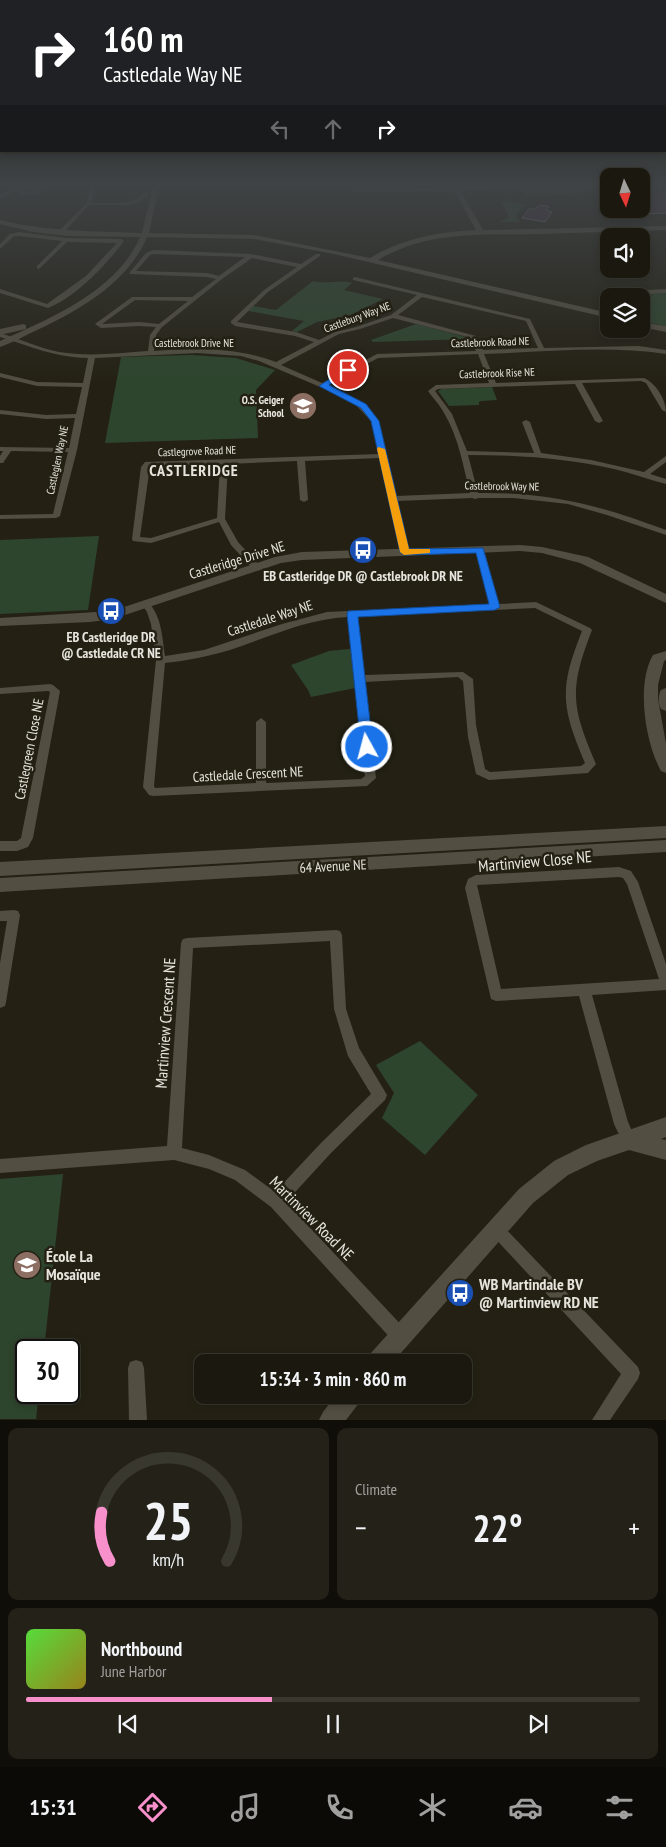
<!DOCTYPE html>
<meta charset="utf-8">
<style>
:root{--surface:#1b190f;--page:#242218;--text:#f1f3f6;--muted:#a0a09e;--line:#39382f;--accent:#f890cb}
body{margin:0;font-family:"PT Sans Narrow",sans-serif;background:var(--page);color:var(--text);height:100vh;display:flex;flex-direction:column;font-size:19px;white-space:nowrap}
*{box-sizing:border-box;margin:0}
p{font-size:16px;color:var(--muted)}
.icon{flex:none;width:28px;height:28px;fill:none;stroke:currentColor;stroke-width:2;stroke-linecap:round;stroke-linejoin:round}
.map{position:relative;height:1420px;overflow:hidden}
.details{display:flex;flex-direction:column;gap:8px;padding:8px;background:#0f0e08;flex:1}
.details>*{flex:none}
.top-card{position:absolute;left:0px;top:0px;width:666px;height:152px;box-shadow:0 2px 8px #0003,0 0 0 1px var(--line);background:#202124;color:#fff;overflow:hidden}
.needle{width:32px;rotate:176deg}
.buttons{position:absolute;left:600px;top:168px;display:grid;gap:10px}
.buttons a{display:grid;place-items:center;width:50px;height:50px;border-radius:10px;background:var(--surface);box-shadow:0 2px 8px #0003,0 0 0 1px var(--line);font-size:25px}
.speed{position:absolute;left:15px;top:1339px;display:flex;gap:10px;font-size:25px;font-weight:700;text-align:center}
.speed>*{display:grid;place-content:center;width:65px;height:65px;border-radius:50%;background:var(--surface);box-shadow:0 2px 8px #0003,0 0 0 1px var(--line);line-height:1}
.speed .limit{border:2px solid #111;border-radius:8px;background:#fff;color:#111}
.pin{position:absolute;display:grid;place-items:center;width:42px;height:42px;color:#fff;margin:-21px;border:2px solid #fff;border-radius:50%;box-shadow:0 1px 5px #0007}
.me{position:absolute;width:55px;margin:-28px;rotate:353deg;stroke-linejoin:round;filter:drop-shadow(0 0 4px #0008)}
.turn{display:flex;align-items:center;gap:18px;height:105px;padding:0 20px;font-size:22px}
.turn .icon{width:65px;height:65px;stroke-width:2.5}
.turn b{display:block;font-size:35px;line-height:42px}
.lanes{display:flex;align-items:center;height:48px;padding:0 20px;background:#0003;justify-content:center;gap:25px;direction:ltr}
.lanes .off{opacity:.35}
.big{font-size:38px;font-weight:600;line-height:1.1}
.details .card{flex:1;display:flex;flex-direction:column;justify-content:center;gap:8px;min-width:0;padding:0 18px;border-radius:10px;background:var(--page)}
.details .dial{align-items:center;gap:0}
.dial svg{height:130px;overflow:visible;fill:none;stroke:var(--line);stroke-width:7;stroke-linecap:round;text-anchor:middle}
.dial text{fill:var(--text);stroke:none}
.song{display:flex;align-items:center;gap:15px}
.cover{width:60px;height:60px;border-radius:8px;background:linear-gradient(135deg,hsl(110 70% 55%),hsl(50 70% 35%))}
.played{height:5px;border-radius:2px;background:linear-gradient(90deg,var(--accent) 40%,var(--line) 40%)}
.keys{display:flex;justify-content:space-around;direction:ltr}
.heat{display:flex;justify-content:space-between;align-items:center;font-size:28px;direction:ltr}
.details .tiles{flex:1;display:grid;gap:8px;grid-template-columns:1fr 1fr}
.card:last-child{grid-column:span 2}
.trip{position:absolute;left:194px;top:1354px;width:278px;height:50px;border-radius:10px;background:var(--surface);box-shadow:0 2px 8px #0003,0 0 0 1px var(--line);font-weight:600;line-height:50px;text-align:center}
.tabs{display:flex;height:80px;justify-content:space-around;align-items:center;background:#0b0a06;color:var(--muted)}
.tabs .icon{width:35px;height:35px}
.tabs .current{color:var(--accent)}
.tabs b{font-size:22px;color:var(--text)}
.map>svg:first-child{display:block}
.green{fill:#2e452d}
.building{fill:#48314d;stroke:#7f7481}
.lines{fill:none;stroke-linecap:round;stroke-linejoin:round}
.street{fill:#524e41;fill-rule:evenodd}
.secondary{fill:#524e41;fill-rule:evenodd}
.route{fill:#1a73e8;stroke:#114b97}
.slow{fill:#f59e0b}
.labels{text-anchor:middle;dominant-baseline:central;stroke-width:5;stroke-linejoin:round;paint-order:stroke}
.far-street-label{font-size:11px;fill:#e6e4dc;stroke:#242114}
.far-poi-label{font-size:11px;font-weight:bold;fill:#e6e4dc;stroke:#242114;text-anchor:end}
.street-label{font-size:14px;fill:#e6e4dc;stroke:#242114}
.poi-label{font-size:14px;font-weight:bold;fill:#e6e4dc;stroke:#242114}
.far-district-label{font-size:16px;font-weight:bold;letter-spacing:1px;fill:#e6e4dc;stroke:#242114}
.near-street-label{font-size:16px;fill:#e6e4dc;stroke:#242114}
.near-poi-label{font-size:16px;font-weight:bold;fill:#e6e4dc;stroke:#242114;text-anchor:start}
</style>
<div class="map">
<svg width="666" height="1420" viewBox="0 0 666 1420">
<rect width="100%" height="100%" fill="#242114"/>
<!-- green -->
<g class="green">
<polygon points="519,185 609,185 604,186 606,190 602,186 592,187 594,190 589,190 585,185 587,190 571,194 532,195 524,193"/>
<polygon points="508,201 525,204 516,216 520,222 500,222 509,217 501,202"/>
<path d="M 313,281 C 328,285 339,279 352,283 L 344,290 L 383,299 L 350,315 L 317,322 L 297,332 L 292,331 L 304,321 L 248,311 L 253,306 L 276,310 Z"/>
<polygon points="666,293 666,326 641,321 641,296 637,296"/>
<polygon points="416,324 469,338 470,339 373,342 371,340"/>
<polygon points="191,355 236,358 275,370 256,390 258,438 105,443 121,357"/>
<polygon points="492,387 497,400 481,401 479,402 479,405 449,406 438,391 442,389"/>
<polygon points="99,536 88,610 0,614 0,540"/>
<polygon points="349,649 351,650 355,688 311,697 308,690 291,665 329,651"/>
<polygon points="420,1041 478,1095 425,1155 382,1118 394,1093 376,1065"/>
<polygon points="63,1174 44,1350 26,1350 26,1392 39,1393 36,1419 0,1419 0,1179"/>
</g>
<!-- building -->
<g class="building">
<polygon points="26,185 46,185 39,193 19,193"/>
<polygon points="641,185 666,185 666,213 641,214"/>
<polygon points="540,205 547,206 549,207 546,210 552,212 545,222 522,218 529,209 535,209"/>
</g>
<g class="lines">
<!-- street -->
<g class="street">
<polygon points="17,185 21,185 16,191 0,198 0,195 12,189"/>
<polygon points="90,185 94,185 92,203 124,203 126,204 124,205 89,205 62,234 58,234 58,232 87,203"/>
<polygon points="520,187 518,189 352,191 350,190 352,189"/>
<path d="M 19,232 L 66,238 L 121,239 L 124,241 C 105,266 77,296 48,308 L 0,293 L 0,289 L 47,304 L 86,276 L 117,243 L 67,242 L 39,269 L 37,268 L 37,266 L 62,241 L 19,236 L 14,236 L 0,249 L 0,244 L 10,234 Z"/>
<path d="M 153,250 L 251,254 L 301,264 L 316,254 L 320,254 L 320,256 L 268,292 L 237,322 L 296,332 L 319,340 L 335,332 L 356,327 L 391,315 L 417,295 L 353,280 L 353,278 L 355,277 L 530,319 L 544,348 L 639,346 L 666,350 L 666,354 C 606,345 544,352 484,354 L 496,383 L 644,378 C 656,383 666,400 666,412 L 662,410 L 646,383 L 641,381 L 582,383 L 603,421 L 599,423 L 595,421 L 575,384 L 438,389 L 435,391 L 452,414 L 467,451 L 534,453 L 522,422 L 526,420 L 530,422 L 541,453 L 591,460 L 644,472 L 666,456 L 666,462 L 650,474 L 666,479 L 666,484 C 649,480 632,473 614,469 C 566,458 517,455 468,455 L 478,493 C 550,492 599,505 666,530 L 666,535 L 607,515 L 568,504 L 514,498 L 479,498 L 475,499 L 472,498 L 397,501 L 409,552 L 405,555 L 402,554 L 380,458 L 305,461 L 308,500 L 304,502 L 300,500 L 297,461 L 228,464 L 225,519 L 238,542 L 259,565 L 260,567 L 259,569 L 253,569 L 231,545 L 219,522 L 151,543 L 133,541 L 132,539 L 141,467 L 145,462 L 379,454 L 371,421 L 355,404 L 332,392 L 259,361 L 241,356 L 197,353 L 95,358 L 77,450 L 60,516 L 56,518 L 0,519 L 0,515 L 53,514 L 68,452 L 11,451 L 3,463 L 0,463 L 0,456 L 3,451 L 0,451 L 0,447 L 69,448 L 75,418 L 46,419 L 0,414 L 0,410 L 46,415 L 76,414 L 82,387 L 37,386 L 0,377 L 0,373 L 37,382 L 83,383 L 88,358 C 54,357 32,347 0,337 L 0,333 C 20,339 39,348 59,352 C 88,357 119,353 148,351 L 150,335 L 156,327 L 139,326 L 101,328 L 95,324 L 132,297 L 192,297 L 216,279 L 207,277 L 130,274 L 130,272 L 146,253 ZM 154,254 L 245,257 L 219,276 L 207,273 L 136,271 L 150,255 ZM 252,258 L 297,267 L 264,290 L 231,321 L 231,323 L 235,326 L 295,336 L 314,342 L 276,362 C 237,347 196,348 154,351 L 156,335 L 162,327 L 222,279 ZM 422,297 L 526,321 L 538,348 L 483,350 L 476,336 L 398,315 ZM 135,300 L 188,301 L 159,324 L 139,322 L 102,324 ZM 393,318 L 471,338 L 476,351 L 377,354 L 322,383 L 281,365 L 339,334 L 360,329 ZM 478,354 L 489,383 L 436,385 L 428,391 C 433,398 440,405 444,413 C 459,438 463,466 470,493 L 396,496 L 379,421 C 365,403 348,394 328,385 L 378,358 ZM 220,464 L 217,518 L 151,538 L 140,537 L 150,466 Z"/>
<polygon points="666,289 666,293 623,296 647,290"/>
<polygon points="609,305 609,311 604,316 600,316 600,314"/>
<path d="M 480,547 L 484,550 L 499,604 L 536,602 L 590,628 L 592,630 C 569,689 571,706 596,764 L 588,773 L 489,780 L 476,774 L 468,737 L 463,681 L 458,677 L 365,682 L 376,778 L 367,786 L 153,796 L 149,795 L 143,787 L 156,660 L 151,624 L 147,612 L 142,605 L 143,603 L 149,603 C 162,618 162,637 165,656 L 204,650 L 282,624 L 327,612 L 490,604 L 476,550 ZM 535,608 L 582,631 C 559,689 561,706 585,763 L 581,766 L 490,772 L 485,769 L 476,725 L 473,679 L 463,672 L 364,675 L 357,617 ZM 348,617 L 365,776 L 361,779 L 266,783 L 266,722 L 261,718 L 256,722 L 256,783 L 155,788 L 154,786 L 165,663 C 187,661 209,656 230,650 C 269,637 306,619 348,617 Z"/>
<polygon points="50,684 53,685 60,691 33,838 28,847 17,851 0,851 0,841 17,841 21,838 50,692 48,691 0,694 0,688"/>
<path d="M 619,867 L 631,871 L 638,882 L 666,964 L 666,990 L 592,995 L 628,1122 L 636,1140 L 634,1145 L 629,1147 L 624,1145 L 614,1124 L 579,996 L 496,1001 L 491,999 L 465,888 L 468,879 L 476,875 ZM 619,877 L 623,878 L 627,884 L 659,979 L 501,989 L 477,885 Z"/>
<polygon points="14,910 18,911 20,915 6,1002 5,1006 0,1008 0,963 7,921 0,921 0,911"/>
<path d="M 336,930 L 340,931 L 342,935 L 346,1009 L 359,1048 L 387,1095 L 385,1100 L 331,1153 L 286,1202 L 406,1330 L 408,1336 L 406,1342 L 400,1344 L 394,1342 L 271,1207 L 235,1180 L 209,1169 L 174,1160 L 0,1173 L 0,1159 L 167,1146 L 181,943 L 183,939 L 187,938 ZM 330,941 L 334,1009 L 348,1056 L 371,1094 L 321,1143 L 275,1192 L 245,1170 L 209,1155 L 182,1148 L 193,948 Z"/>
<polygon points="496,1221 501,1224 638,1367 640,1373 638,1379 610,1420 592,1420 621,1374 491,1234 488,1229 491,1224"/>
<polygon points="136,1360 142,1362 144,1368 147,1420 129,1420 128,1368 130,1362"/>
</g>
<!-- secondary -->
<g class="secondary">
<path d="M 153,185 L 159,185 L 149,233 L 254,235 L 370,258 C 403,238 438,232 476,230 L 451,185 L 457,185 L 483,230 L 666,226 L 666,230 C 624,231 582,233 540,234 C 484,235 428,230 378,260 L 609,313 L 609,318 L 334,254 L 254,239 L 147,237 C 128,283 78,311 35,331 C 24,336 12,343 0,347 L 0,341 C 51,318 117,291 140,237 L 68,236 L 33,232 L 0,224 L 0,220 C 50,232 91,231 142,233 Z"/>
<polygon points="462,185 476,185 489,188 486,190"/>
<polygon points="146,192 149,194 139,202 124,206 121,204 135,200"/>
<polygon points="641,322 666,326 666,332 641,327"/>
<polygon points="23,324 26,325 26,329 0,335 0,329"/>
<polygon points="520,545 542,547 588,557 666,594 666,603 580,563 542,553 520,551 302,560 281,563 113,619 90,622 0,626 0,618 112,611 275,557 302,552"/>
<path d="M 666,651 L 666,660 L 664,661 L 658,685 L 658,699 L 666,744 L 666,773 L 661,771 C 645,742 636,684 653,655 Z"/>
<path d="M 666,688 L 666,711 L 661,709 C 658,704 658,695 661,690 Z"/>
<polygon points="666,826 666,838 0,876 0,862"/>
<polygon points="666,840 666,852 0,892 0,878"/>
<polygon points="666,1117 666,1137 661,1139 666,1140 666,1160 629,1150 597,1161 568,1175 533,1203 393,1362 367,1362 370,1354 519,1189 554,1161 586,1145"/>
<polygon points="336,1395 363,1395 359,1403 346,1420 319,1420 323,1412"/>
</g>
</g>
<!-- sky -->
<linearGradient id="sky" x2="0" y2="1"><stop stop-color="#14120b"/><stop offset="0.48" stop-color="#3f4345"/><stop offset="1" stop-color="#3f4345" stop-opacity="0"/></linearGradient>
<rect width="666" height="383" fill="url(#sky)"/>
<!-- route -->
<polygon class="route" points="345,369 352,370 329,385 366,404 379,421 409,549 483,548 500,607 495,610 358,617 373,747 367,752 361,747 347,614 348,611 489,604 476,553 404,555 400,552 371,421 361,408 319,386"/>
<!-- slow -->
<polygon class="slow" points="378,447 385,449 409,549 430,549 430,553 404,555 400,552 377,449"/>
<!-- icons -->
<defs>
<symbol id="school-disc" viewBox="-11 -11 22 22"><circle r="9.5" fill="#8d6e63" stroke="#242114"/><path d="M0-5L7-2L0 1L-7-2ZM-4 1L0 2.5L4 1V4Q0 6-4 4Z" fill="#fff"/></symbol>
<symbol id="bus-disc" viewBox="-11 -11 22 22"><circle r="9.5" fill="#1a4fb4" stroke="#242114"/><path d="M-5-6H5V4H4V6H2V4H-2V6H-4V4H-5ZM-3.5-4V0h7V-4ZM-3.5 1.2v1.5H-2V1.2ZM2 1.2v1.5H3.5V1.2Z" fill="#fff"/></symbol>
</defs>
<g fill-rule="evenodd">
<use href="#school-disc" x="287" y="390" width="32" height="32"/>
<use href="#bus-disc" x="347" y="534" width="32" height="32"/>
<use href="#bus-disc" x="95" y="595" width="32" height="32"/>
<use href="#school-disc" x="11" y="1249" width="32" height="32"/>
<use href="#bus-disc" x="444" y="1277" width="32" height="32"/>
</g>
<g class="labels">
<!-- far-street labels -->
<g class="far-street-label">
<text transform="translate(357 317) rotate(-20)">Castlebury Way NE</text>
<text transform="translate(490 342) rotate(-2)">Castlebrook Road NE</text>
<text x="194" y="343">Castlebrook Drive NE</text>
<text transform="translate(497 373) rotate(-2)">Castlebrook Rise NE</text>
<text transform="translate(197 451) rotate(-2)">Castlegrove Road NE</text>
<text transform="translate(57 460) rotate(-78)">Castleglen Way NE</text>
<text transform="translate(502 486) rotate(1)">Castlebrook Way NE</text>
</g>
<!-- far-poi labels -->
<g class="far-poi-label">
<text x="284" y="400">O.S. Geiger<tspan x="284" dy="13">School</tspan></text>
</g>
<!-- street labels -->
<g class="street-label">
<text transform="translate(237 560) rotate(-17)">Castleridge Drive NE</text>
<text transform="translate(270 618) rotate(-18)">Castledale Way NE</text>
<text transform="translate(29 749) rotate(-79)">Castlegreen Close NE</text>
<text transform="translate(248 774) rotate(-3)">Castledale Crescent NE</text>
<text transform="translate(333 866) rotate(-3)">64 Avenue NE</text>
</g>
<!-- poi labels -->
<g class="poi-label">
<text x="363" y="576">EB Castleridge DR @ Castlebrook DR NE</text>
<text x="111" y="637">EB Castleridge DR<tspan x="111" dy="16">@ Castledale CR NE</tspan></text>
</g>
<!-- far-district labels -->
<g class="far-district-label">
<text x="194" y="470">CASTLERIDGE</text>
</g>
<!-- near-street labels -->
<g class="near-street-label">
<text transform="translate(535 861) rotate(-5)">Martinview Close NE</text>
<text transform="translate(165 1023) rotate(-86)">Martinview Crescent NE</text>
<text transform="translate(312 1218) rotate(45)">Martinview Road NE</text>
</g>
<!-- near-poi labels -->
<g class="near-poi-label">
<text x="46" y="1256">École La<tspan x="46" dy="18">Mosaïque</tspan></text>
<text x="479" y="1284">WB Martindale BV<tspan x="479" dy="18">@ Martinview RD NE</tspan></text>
</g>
</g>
</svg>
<div class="buttons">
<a><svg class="needle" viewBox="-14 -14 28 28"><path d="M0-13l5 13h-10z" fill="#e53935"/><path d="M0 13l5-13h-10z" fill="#a0a09e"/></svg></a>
<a><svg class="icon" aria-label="sound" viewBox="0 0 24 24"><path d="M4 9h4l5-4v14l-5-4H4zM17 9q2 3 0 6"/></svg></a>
<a><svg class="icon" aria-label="layers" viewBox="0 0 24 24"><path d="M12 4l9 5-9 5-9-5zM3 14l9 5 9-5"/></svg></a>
</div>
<div class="speed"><div class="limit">30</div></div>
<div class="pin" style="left:348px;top:370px;background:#d93025"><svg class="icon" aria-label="arrive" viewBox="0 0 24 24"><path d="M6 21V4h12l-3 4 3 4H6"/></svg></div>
<svg class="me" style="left:367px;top:747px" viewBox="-20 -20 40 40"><circle r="17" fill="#1a73e8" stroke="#fff" stroke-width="3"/><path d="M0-11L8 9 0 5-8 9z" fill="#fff"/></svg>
<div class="trip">15:34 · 3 min · 860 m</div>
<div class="top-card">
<div class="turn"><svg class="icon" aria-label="right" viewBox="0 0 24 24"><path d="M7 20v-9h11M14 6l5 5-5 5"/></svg><div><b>160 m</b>Castledale Way NE</div></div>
<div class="lanes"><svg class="icon off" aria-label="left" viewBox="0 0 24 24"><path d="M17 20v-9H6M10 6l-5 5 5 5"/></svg><svg class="icon off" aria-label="ahead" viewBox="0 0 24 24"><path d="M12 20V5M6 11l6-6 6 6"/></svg><svg class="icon" aria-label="right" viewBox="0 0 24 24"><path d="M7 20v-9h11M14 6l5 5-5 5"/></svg></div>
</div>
</div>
<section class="details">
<div class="tiles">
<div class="card dial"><svg viewBox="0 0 100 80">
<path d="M14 69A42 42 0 1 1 86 69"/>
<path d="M14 69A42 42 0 0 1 9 39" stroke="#f890cb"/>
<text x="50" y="56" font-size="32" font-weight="700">25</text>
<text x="50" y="72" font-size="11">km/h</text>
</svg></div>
<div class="card"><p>Climate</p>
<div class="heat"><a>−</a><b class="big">22°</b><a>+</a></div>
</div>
<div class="card">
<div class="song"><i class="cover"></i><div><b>Northbound</b><p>June Harbor</p></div></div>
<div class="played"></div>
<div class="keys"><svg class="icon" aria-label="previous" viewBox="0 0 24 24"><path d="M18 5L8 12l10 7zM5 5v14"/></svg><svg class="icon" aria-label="pause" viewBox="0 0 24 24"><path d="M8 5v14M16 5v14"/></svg><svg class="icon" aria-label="next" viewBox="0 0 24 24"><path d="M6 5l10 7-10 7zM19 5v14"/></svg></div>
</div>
</div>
</section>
<nav class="tabs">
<b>15:31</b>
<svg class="icon current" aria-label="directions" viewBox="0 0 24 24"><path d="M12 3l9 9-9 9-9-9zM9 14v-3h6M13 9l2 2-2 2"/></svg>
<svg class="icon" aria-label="music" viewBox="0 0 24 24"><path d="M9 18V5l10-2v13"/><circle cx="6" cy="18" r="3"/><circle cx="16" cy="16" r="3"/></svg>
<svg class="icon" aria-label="phone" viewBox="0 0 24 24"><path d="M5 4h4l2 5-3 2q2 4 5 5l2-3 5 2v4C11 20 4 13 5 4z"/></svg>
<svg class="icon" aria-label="climate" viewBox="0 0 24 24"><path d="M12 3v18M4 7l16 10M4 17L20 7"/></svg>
<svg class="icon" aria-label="car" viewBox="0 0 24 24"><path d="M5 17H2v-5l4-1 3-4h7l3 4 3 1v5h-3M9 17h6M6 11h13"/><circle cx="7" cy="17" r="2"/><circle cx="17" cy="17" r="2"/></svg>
<svg class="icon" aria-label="filters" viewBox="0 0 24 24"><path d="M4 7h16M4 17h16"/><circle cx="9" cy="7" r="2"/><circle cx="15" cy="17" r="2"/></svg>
</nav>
